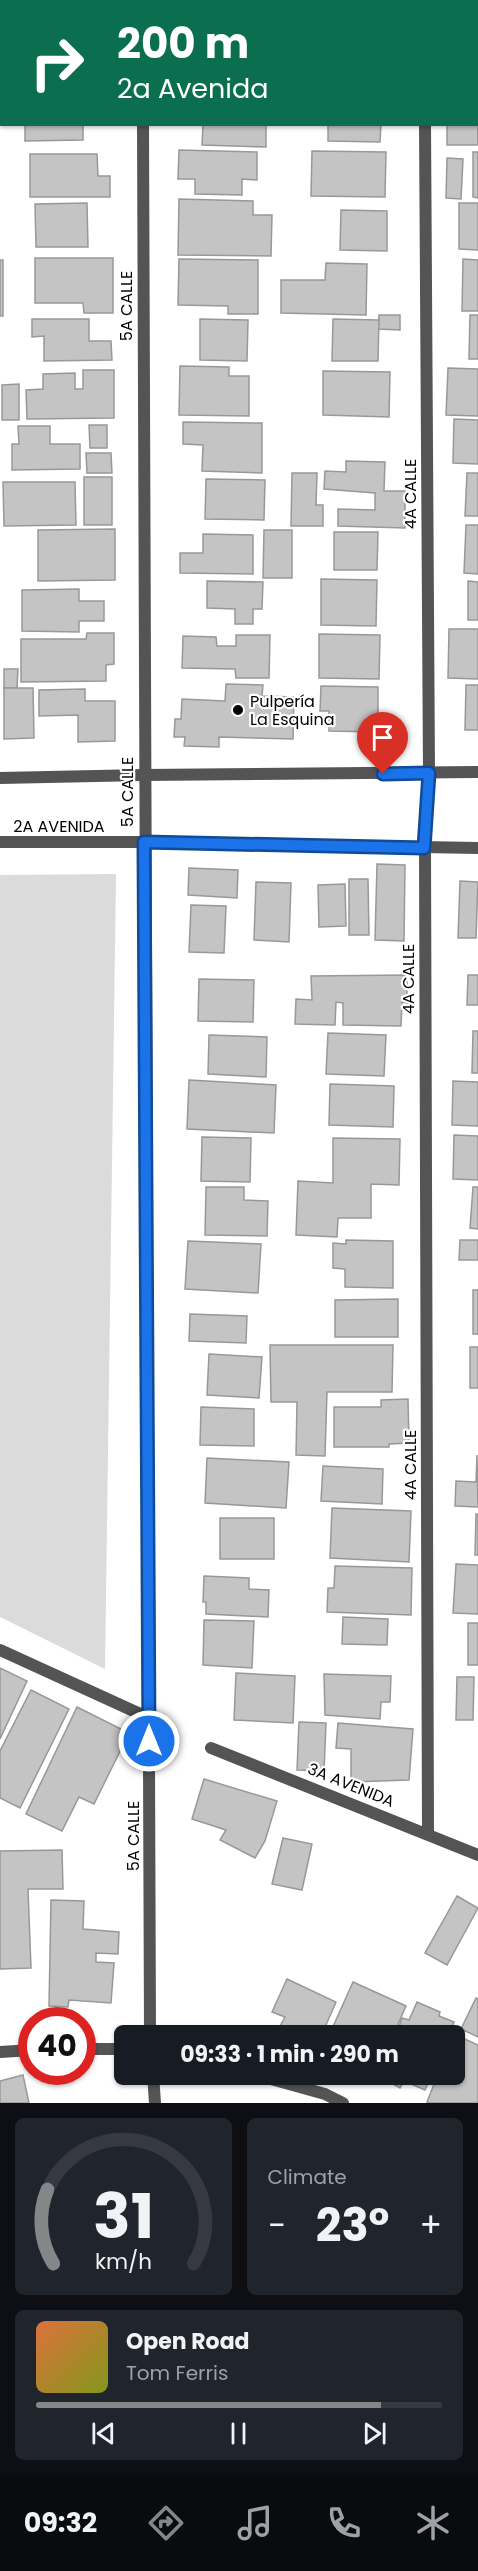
<!DOCTYPE html>
<meta charset="utf-8">
<style>
:root{--surface:#171b24;--page:#20242c;--text:#f1f3f6;--muted:#9ea1a6;--line:#363941;--accent:#858687}
body{margin:0;font-family:Poppins,sans-serif;background:var(--page);color:var(--text);height:100vh;display:flex;flex-direction:column;font-size:22px;white-space:nowrap}
*{box-sizing:border-box;margin:0}
p{font-size:20px;color:var(--muted)}
.icon{flex:none;width:33px;height:33px;fill:none;stroke:currentColor;stroke-width:2;stroke-linecap:round;stroke-linejoin:round}
.map{position:relative;height:2103px;overflow:hidden}
.panel{display:flex;flex-direction:column;gap:15px;padding:15px;background:#0d0f14;flex:1}
.panel>*{flex:none}
.banner{position:absolute;left:0px;top:0px;width:478px;height:126px;box-shadow:0 2px 4px #0004;background:#0b6e4f;color:#fff;overflow:hidden}
.speed{position:absolute;left:18px;top:2007px;display:flex;gap:12px;font-size:30px;font-weight:700;text-align:center}
.speed>*{display:grid;place-content:center;width:78px;height:78px;border-radius:50%;background:var(--surface);box-shadow:0 2px 4px #0004;line-height:1}
.speed .limit{border:9px solid #d22;background:#fff;color:#111}
.pin{position:absolute;display:grid;place-items:center;width:51px;height:51px;color:#fff;margin:-62px -26px;border-radius:50% 50% 50% 0;rotate:-45deg;box-shadow:0 0 6px #0007}
.pin .icon{rotate:45deg}
.me{position:absolute;width:66px;margin:-33px;rotate:0deg;stroke-linejoin:round;filter:drop-shadow(0 0 4px #0008)}
.turn{display:flex;align-items:center;gap:21px;height:126px;padding:0 18px;font-size:27px}
.turn .icon{width:78px;height:78px;stroke-width:2.5}
.turn b{display:block;font-size:42px;line-height:51px}
.big{font-size:45px;font-weight:700;line-height:1.1}
.panel .card{flex:1;display:flex;flex-direction:column;justify-content:center;gap:9px;min-width:0;padding:0 21px;border-radius:9px;background:var(--page)}
.panel .dial{align-items:center;gap:0}
.dial svg{height:156px;overflow:visible;fill:none;stroke:var(--line);stroke-width:7;stroke-linecap:round;text-anchor:middle}
.dial text{fill:var(--text);stroke:none}
.song{display:flex;align-items:center;gap:18px}
.cover{width:72px;height:72px;border-radius:9px;background:linear-gradient(135deg,hsl(20 70% 55%),hsl(70 70% 35%))}
.played{height:6px;border-radius:3px;background:linear-gradient(90deg,var(--accent) 85%,var(--line) 85%)}
.keys{display:flex;justify-content:space-around;direction:ltr}
.heat{display:flex;justify-content:space-between;align-items:center;font-size:33px;direction:ltr}
.panel .tiles{flex:1;display:grid;gap:15px;grid-template-columns:1fr 1fr}
.card:last-child{grid-column:span 2}
.trip{position:absolute;left:114px;top:2025px;width:351px;height:60px;border-radius:9px;background:var(--surface);box-shadow:0 2px 4px #0004;font-weight:700;line-height:60px;text-align:center}
.tabs{display:flex;height:96px;justify-content:space-around;align-items:center;background:#090b0e;color:var(--muted)}
.tabs .icon{width:42px;height:42px}
.tabs .on{color:var(--accent)}
.tabs b{font-size:27px;color:var(--text)}
.map>svg:first-child{display:block}
.green{fill:#dbdbdb}
.building{fill:#c4c4c4;stroke:#989898;stroke-width:1.5}
.lines{fill:none;stroke-linecap:round;stroke-linejoin:round}
.minor{stroke:#545454;stroke-width:12}
.tertiary{stroke:#545454;stroke-width:12}
.route-casing{stroke:#114b97;stroke-width:15}
.route{stroke:#1a73e8;stroke-width:10}
.poi-dot{fill:#000;stroke:#fff;stroke-width:2}
.labels{text-anchor:middle;dominant-baseline:central;stroke-width:4.5;stroke-linejoin:round;paint-order:stroke}
.street-label{font-size:16px;fill:#000;stroke:#fff}
.poi-label{font-size:16px;fill:#000;stroke:#fff;text-anchor:start}
</style>
<div class="map">
<svg width="478" height="2103" viewBox="0 0 478 2103">
<rect width="100%" height="100%" fill="#fff"/>
<!-- green -->
<polygon class="green" points="116,874 105,1669 0,1617 0,875"/>
<!-- building -->
<g class="building">
<rect x="29" y="0" width="79" height="2"/>
<polygon points="477,95 478,145 447,145 447,124 477,124"/>
<polygon points="25,124 83,124 83,140 25,141"/>
<polygon points="203,124 266,124 266,147 202,145"/>
<polygon points="328,124 381,124 380,142 328,141"/>
<polygon points="179,150 257,152 257,180 242,179 242,195 195,194 195,179 178,179"/>
<polygon points="312,151 386,152 385,197 311,196"/>
<polygon points="473,152 478,152 478,198 473,197"/>
<polygon points="30,154 97,154 98,176 110,176 110,197 30,197"/>
<polygon points="447,158 463,159 461,199 446,198"/>
<polygon points="179,199 253,201 253,215 272,215 271,256 178,255"/>
<polygon points="87,203 88,247 36,247 35,204"/>
<polygon points="459,203 478,203 478,250 459,249"/>
<polygon points="341,210 387,211 387,251 340,250"/>
<polygon points="35,258 113,258 113,313 84,313 83,303 35,303"/>
<polygon points="179,259 258,260 258,314 228,314 228,306 178,305"/>
<polygon points="463,259 478,260 478,311 462,311"/>
<rect x="0" y="260" width="3" height="56"/>
<polygon points="326,263 367,264 366,315 281,313 281,280 325,280"/>
<polygon points="379,315 400,315 400,330 378,329"/>
<polygon points="470,315 478,315 478,359 469,359"/>
<polygon points="32,319 89,319 89,341 111,341 112,360 44,361 44,336 32,337"/>
<polygon points="200,319 248,320 247,361 200,360"/>
<polygon points="333,319 379,320 378,361 332,361"/>
<polygon points="180,366 229,367 229,376 249,376 249,416 179,415"/>
<polygon points="448,368 478,369 478,416 446,415"/>
<polygon points="83,370 114,370 114,418 27,419 26,390 43,389 43,374 75,373 75,389 83,389"/>
<polygon points="323,371 390,372 389,417 323,415"/>
<polygon points="19,384 19,420 2,420 2,385"/>
<polygon points="454,419 478,420 478,464 453,463"/>
<polygon points="183,422 262,423 262,473 202,471 203,445 183,444"/>
<polygon points="89,425 107,425 107,448 90,448"/>
<polygon points="18,426 50,426 50,444 80,444 80,469 12,470 12,444 19,444"/>
<polygon points="86,453 111,453 112,473 87,473"/>
<polygon points="346,461 385,462 384,491 405,491 405,528 338,526 338,509 375,510 375,493 324,489 325,471 346,472"/>
<polygon points="292,473 317,473 316,505 323,505 323,526 291,526"/>
<polygon points="467,473 478,473 478,516 465,516"/>
<rect x="84" y="477" width="28" height="48"/>
<polygon points="206,479 265,480 264,520 205,519"/>
<polygon points="3,482 75,482 76,525 4,526"/>
<polygon points="466,525 478,525 478,574 464,573"/>
<polygon points="115,529 115,580 38,581 38,530"/>
<polygon points="264,530 292,530 292,578 263,578"/>
<polygon points="334,532 378,532 377,570 334,570"/>
<polygon points="203,534 253,535 253,574 180,573 180,553 203,553"/>
<polygon points="321,579 377,580 376,626 321,625"/>
<polygon points="207,581 263,582 262,609 253,609 253,624 235,624 235,609 207,608"/>
<polygon points="468,581 478,582 478,620 468,620"/>
<polygon points="79,589 79,601 104,601 104,621 79,621 79,632 22,631 22,590"/>
<polygon points="449,629 478,629 478,679 448,678"/>
<polygon points="87,633 114,633 114,664 106,665 106,681 21,682 21,639 86,639"/>
<polygon points="319,634 380,635 379,679 319,678"/>
<polygon points="236,635 270,635 269,678 236,678 235,669 182,668 183,636 216,637 217,646 236,646"/>
<polygon points="4,669 18,669 17,688 4,688"/>
<polygon points="226,684 263,685 262,696 294,697 293,739 219,737 219,747 184,746 185,737 174,737 175,719 181,719 182,699 225,701"/>
<polygon points="466,685 478,685 478,730 465,730"/>
<polygon points="321,686 378,687 378,732 329,731 329,711 320,711"/>
<polygon points="4,688 33,688 34,738 4,739"/>
<polygon points="85,689 85,701 115,701 115,741 78,742 78,715 39,716 39,690"/>
<polygon points="377,864 405,865 404,941 375,940"/>
<polygon points="189,868 238,870 237,898 188,895"/>
<polygon points="349,879 368,879 369,935 349,935"/>
<polygon points="460,881 478,882 476,938 458,938"/>
<polygon points="256,882 291,883 289,942 254,940"/>
<polygon points="345,884 346,926 319,927 318,885"/>
<polygon points="191,905 226,906 224,953 189,952"/>
<polygon points="407,975 407,1003 402,1002 401,1026 343,1025 343,1003 336,1002 335,1025 295,1024 296,999 312,1000 311,976"/>
<polygon points="468,975 478,975 478,1005 467,1005"/>
<polygon points="199,979 254,980 253,1022 198,1021"/>
<polygon points="473,1031 478,1031 478,1073 472,1073"/>
<polygon points="328,1033 386,1035 384,1076 326,1074"/>
<polygon points="209,1035 267,1037 266,1077 208,1074"/>
<polygon points="189,1080 276,1085 274,1133 187,1129"/>
<polygon points="453,1081 478,1082 478,1126 452,1125"/>
<polygon points="330,1084 394,1086 393,1127 329,1125"/>
<polygon points="454,1135 478,1136 478,1180 453,1179"/>
<polygon points="202,1137 251,1138 250,1182 201,1181"/>
<polygon points="333,1138 400,1139 399,1185 371,1184 371,1218 338,1218 337,1237 296,1235 298,1181 333,1183"/>
<polygon points="206,1187 244,1187 244,1200 268,1201 267,1236 205,1235"/>
<polygon points="473,1187 478,1187 478,1229 470,1228"/>
<polygon points="346,1240 393,1241 393,1288 345,1287 345,1269 333,1268 333,1243 346,1244"/>
<polygon points="460,1240 478,1240 478,1260 459,1260"/>
<polygon points="188,1241 261,1244 258,1293 185,1289"/>
<rect x="473" y="1290" width="5" height="44"/>
<polygon points="398,1299 398,1337 335,1337 335,1300"/>
<polygon points="190,1314 247,1316 246,1343 189,1341"/>
<polygon points="270,1345 393,1345 392,1392 327,1392 325,1456 296,1455 297,1402 271,1402"/>
<rect x="470" y="1347" width="8" height="41"/>
<polygon points="209,1354 262,1357 259,1398 207,1395"/>
<polygon points="408,1399 409,1443 389,1444 389,1447 334,1447 334,1407 381,1407 381,1400"/>
<polygon points="201,1407 254,1409 254,1446 200,1445"/>
<polygon points="477,1455 478,1507 455,1506 456,1481 476,1482"/>
<polygon points="207,1458 289,1462 286,1508 205,1503"/>
<polygon points="323,1466 383,1469 382,1504 321,1501"/>
<polygon points="332,1508 411,1511 409,1562 330,1558"/>
<polygon points="476,1514 478,1514 478,1555 475,1555"/>
<rect x="220" y="1518" width="54" height="41"/>
<polygon points="456,1564 478,1565 478,1614 453,1613"/>
<polygon points="335,1566 412,1568 411,1615 327,1612 328,1588 334,1588"/>
<polygon points="204,1576 249,1578 249,1589 269,1590 268,1617 206,1614 206,1602 203,1602"/>
<polygon points="343,1617 388,1619 387,1645 342,1644"/>
<polygon points="204,1620 254,1621 252,1668 203,1665"/>
<rect x="468" y="1623" width="10" height="42"/>
<polygon points="0,1668 27,1681 0,1739"/>
<polygon points="236,1673 295,1676 293,1723 234,1720"/>
<polygon points="324,1674 391,1676 390,1702 381,1702 380,1719 325,1715"/>
<polygon points="457,1677 474,1677 473,1720 456,1720"/>
<polygon points="31,1690 69,1709 20,1808 0,1798 0,1751"/>
<polygon points="77,1707 129,1733 94,1804 79,1797 62,1831 26,1814"/>
<polygon points="299,1722 326,1723 324,1771 297,1770"/>
<polygon points="338,1723 413,1729 409,1780 351,1782 351,1749 336,1748"/>
<polygon points="204,1779 277,1801 265,1841 255,1858 220,1840 226,1830 192,1819"/>
<polygon points="283,1838 312,1844 302,1890 272,1884"/>
<polygon points="62,1850 63,1889 28,1889 31,1968 0,1969 0,1851"/>
<polygon points="457,1896 478,1908 447,1965 425,1953"/>
<polygon points="51,1900 84,1901 83,1929 119,1932 118,1954 96,1953 96,1962 114,1963 111,2003 69,2000 68,2007 49,2006"/>
<polygon points="287,1979 336,2002 322,2034 306,2027 301,2036 291,2036 279,2028 285,2017 272,2012"/>
<polygon points="353,1982 406,2006 393,2036 346,2036 332,2029"/>
<polygon points="476,1998 478,1999 478,2037 461,2029"/>
<polygon points="417,2002 440,2012 439,2016 454,2022 448,2036 396,2036 402,2018 409,2020"/>
<polygon points="456,2035 478,2045 478,2103 430,2103 427,2102 438,2074 454,2074"/>
<polygon points="379,2074 432,2074 425,2090 404,2081 400,2088 378,2076"/>
<polygon points="23,2075 29,2103 0,2103 0,2081"/>
</g>
<g class="lines">
<!-- minor -->
<g class="minor">
<polyline points="424,0 424,2"/>
<polyline points="425,124 429,773 425,848 428,1834"/>
<polyline points="144,775 478,772"/>
<polyline points="144,842 478,848"/>
<polyline points="0,1650 149,1718"/>
<polyline points="211,1748 478,1855"/>
<polyline points="82,2049 124,2049"/>
<polyline points="0,2052 32,2050"/>
<polyline points="253,2074 325,2094 343,2103"/>
</g>
<!-- tertiary -->
<g class="tertiary">
<polyline points="142,0 142,2"/>
<polyline points="143,124 150,2036"/>
<polyline points="0,778 144,775"/>
<polyline points="0,842 144,842"/>
<polyline points="153,2074 155,2103"/>
</g>
</g>
<g class="lines">
<defs>
<polyline id="route" points="149,1741 144,842 424,848 429,773 383,774"/>
</defs>
<!-- route casing -->
<use href="#route" class="route-casing"/>
<!-- route -->
<use href="#route" class="route"/>
</g>
<!-- markers -->
<circle class="poi-dot" cx="238" cy="710" r="6"/>
<g class="labels">
<!-- street labels -->
<g class="street-label">
<text transform="translate(126 306) rotate(-90)">5A CALLE</text>
<text transform="translate(410 494) rotate(-90)">4A CALLE</text>
<text transform="translate(127 792) rotate(-90)">5A CALLE</text>
<text x="59" y="826">2A AVENIDA</text>
<text transform="translate(408 979) rotate(-90)">4A CALLE</text>
<text transform="translate(410 1465) rotate(-90)">4A CALLE</text>
<text transform="translate(351 1785) rotate(22)">3A AVENIDA</text>
<text transform="translate(133 1836) rotate(-90)">5A CALLE</text>
</g>
<!-- poi labels -->
<g class="poi-label">
<text x="250" y="701">Pulpería<tspan x="250" dy="18">La Esquina</tspan></text>
</g>
</g>
</svg>
<div class="speed"><div class="limit">40</div></div>
<div class="pin" style="left:383px;top:774px;background:#d93025"><svg class="icon" aria-label="arrive" viewBox="0 0 24 24"><path d="M6 21V4h12l-3 4 3 4H6"/></svg></div>
<svg class="me" style="left:149px;top:1741px" viewBox="-20 -20 40 40"><circle r="17" fill="#1a73e8" stroke="#fff" stroke-width="3"/><path d="M0-11L8 9 0 5-8 9z" fill="#fff"/></svg>
<div class="trip">09:33 · 1 min · 290 m</div>
<div class="banner">
<div class="turn"><svg class="icon" aria-label="right" viewBox="0 0 24 24"><path d="M7 20v-9h11M14 6l5 5-5 5"/></svg><div><b>200 m</b>2a Avenida</div></div>
</div>
</div>
<section class="panel">
<div class="tiles">
<div class="card dial"><svg viewBox="0 0 100 80">
<path d="M14 69A42 42 0 1 1 86 69"/>
<path d="M14 69A42 42 0 0 1 11 31" stroke="#858687"/>
<text x="50" y="56" font-size="32" font-weight="700">31</text>
<text x="50" y="72" font-size="11">km/h</text>
</svg></div>
<div class="card"><p>Climate</p>
<div class="heat"><a>−</a><b class="big">23°</b><a>+</a></div>
</div>
<div class="card">
<div class="song"><i class="cover"></i><div><b>Open Road</b><p>Tom Ferris</p></div></div>
<div class="played"></div>
<div class="keys"><svg class="icon" aria-label="previous" viewBox="0 0 24 24"><path d="M18 5L8 12l10 7zM5 5v14"/></svg><svg class="icon" aria-label="pause" viewBox="0 0 24 24"><path d="M8 5v14M16 5v14"/></svg><svg class="icon" aria-label="next" viewBox="0 0 24 24"><path d="M6 5l10 7-10 7zM19 5v14"/></svg></div>
</div>
</div>
</section>
<nav class="tabs">
<b>09:32</b>
<svg class="icon on" aria-label="directions" viewBox="0 0 24 24"><path d="M12 3l9 9-9 9-9-9zM9 14v-3h6M13 9l2 2-2 2"/></svg>
<svg class="icon" aria-label="music" viewBox="0 0 24 24"><path d="M9 18V5l10-2v13"/><circle cx="6" cy="18" r="3"/><circle cx="16" cy="16" r="3"/></svg>
<svg class="icon" aria-label="phone" viewBox="0 0 24 24"><path d="M5 4h4l2 5-3 2q2 4 5 5l2-3 5 2v4C11 20 4 13 5 4z"/></svg>
<svg class="icon" aria-label="climate" viewBox="0 0 24 24"><path d="M12 3v18M4 7l16 10M4 17L20 7"/></svg>
</nav>
